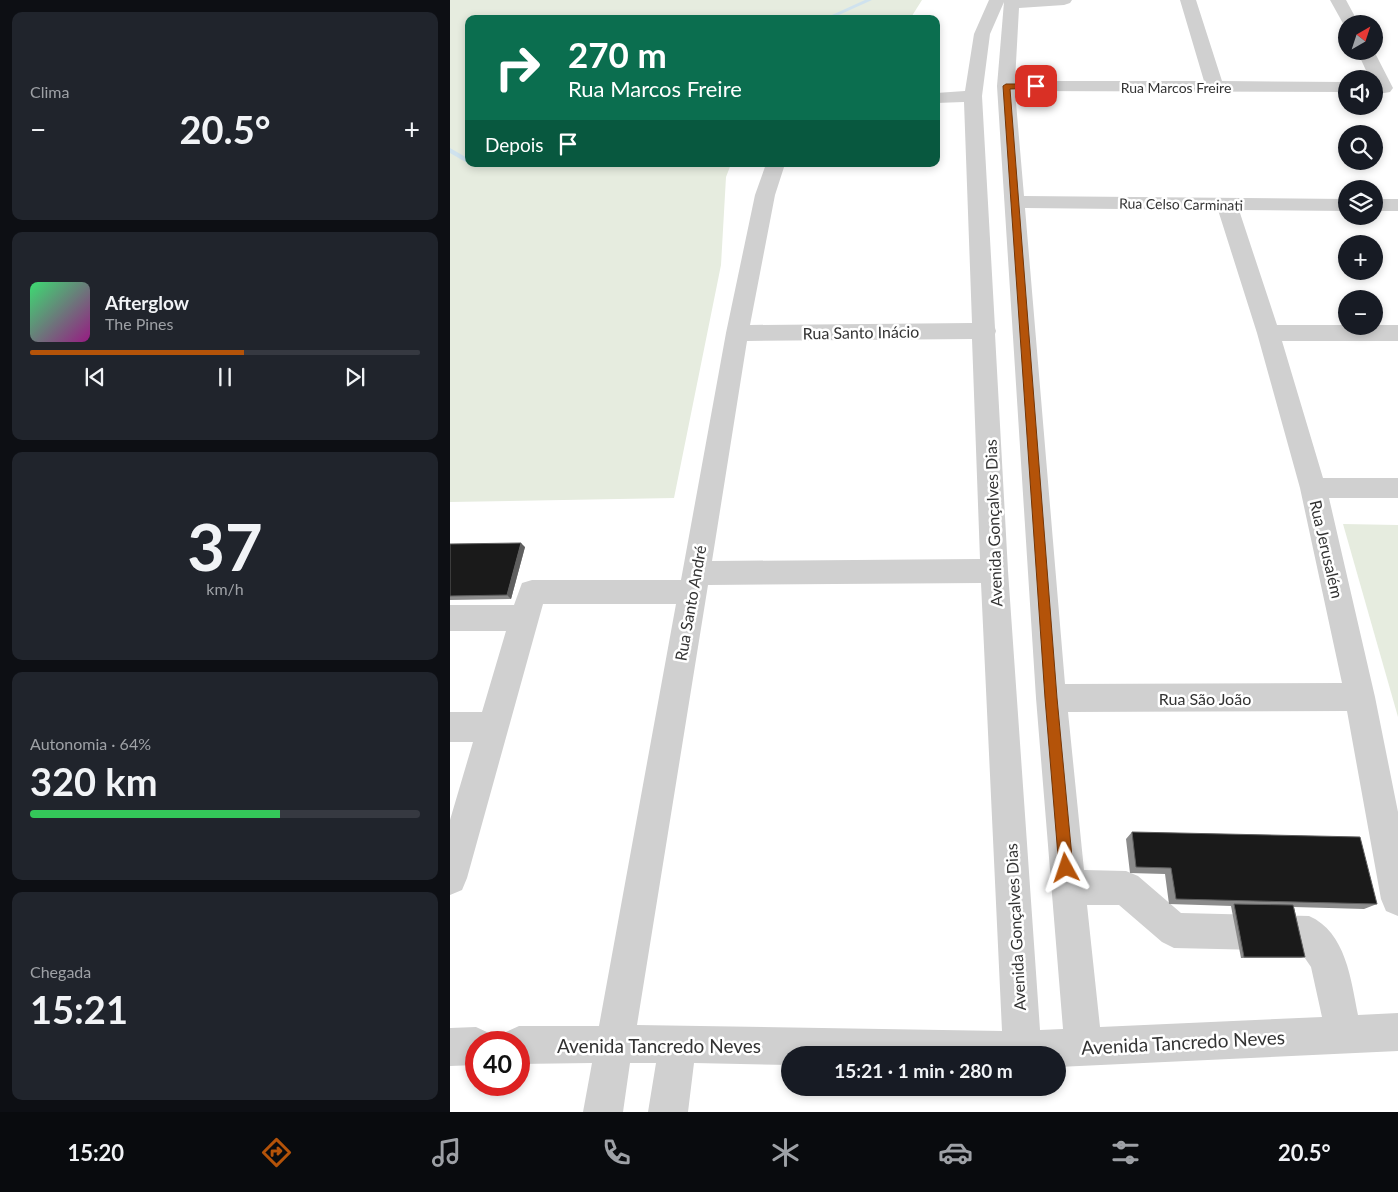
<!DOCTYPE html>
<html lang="pt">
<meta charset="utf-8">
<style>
:root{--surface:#171b24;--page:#20242c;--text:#f1f3f6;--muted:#9ea1a6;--line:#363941;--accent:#b45309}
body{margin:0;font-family:Lato,sans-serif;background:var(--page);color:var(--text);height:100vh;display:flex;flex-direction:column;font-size:19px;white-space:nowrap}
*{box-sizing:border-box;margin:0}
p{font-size:16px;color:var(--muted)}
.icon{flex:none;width:28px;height:28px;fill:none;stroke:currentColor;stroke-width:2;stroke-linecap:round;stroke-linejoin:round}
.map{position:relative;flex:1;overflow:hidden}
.side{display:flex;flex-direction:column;gap:12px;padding:12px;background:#0d0f14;width:450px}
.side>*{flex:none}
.banner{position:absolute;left:15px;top:15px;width:475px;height:152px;border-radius:10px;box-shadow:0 2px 8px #0003;background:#0b6e4f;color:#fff;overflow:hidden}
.needle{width:32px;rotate:39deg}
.buttons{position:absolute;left:888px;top:15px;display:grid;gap:10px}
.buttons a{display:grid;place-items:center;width:45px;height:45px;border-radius:50%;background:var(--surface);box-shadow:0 2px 8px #0003;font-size:25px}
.speed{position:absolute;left:15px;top:1031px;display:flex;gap:10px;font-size:25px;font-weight:700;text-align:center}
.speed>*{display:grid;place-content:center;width:65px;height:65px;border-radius:50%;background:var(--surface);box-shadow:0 2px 8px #0003;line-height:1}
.speed .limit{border:8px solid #d22;background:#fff;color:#111}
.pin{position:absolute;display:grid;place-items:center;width:42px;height:42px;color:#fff;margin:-21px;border-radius:10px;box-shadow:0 2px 8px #0006}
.me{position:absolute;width:55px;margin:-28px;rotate:355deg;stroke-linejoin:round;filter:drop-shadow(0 0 4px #0008)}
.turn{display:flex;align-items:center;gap:18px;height:105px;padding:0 20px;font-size:22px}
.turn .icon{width:65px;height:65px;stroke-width:2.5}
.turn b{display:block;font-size:35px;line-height:42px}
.then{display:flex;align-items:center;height:48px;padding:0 20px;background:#0003;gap:10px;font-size:19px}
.big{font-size:38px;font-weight:700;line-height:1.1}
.side .card{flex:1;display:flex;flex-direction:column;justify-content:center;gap:8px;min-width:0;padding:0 18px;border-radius:10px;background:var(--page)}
.side .dial{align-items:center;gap:0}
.dial b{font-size:65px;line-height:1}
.song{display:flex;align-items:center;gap:15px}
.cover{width:60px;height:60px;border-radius:8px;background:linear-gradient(135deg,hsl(140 70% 55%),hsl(310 70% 35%))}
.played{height:5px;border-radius:2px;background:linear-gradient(90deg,var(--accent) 55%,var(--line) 55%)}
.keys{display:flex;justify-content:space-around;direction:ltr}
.heat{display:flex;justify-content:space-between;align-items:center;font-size:28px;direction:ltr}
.charge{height:8px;border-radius:4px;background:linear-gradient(90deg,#34c759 64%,var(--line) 0)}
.trip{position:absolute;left:331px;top:1046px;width:285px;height:50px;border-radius:25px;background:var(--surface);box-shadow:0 2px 8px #0003;font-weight:700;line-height:50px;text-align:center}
.tab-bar{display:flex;height:80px;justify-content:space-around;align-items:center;background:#090b0e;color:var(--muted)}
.tab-bar .icon{width:35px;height:35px}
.tab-bar .active{color:var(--accent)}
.tab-bar b{font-size:22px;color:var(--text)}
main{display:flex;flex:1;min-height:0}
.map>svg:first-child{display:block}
.green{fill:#e6ecdf}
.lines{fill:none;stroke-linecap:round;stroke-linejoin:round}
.stream{fill:#cfe2ee;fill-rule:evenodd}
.minor{fill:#d0d0d0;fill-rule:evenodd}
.wall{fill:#8c8c8c}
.shaded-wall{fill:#5f5f5f}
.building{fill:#1a1a1a;stroke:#5f5f5f}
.route{fill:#b45309;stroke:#753606}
.labels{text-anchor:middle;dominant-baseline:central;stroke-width:5;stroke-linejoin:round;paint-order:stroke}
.far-street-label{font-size:14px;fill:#333;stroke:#fff}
.street-label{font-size:16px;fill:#333;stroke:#fff}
.near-street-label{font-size:19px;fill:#333;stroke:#fff}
</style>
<main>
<section class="side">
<div class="card"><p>Clima</p>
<div class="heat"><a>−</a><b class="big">20.5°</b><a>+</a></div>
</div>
<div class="card">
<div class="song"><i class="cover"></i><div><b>Afterglow</b><p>The Pines</p></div></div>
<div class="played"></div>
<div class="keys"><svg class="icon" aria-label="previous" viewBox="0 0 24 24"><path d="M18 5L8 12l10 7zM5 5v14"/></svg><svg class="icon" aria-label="pause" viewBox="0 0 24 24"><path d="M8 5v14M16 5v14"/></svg><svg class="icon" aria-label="next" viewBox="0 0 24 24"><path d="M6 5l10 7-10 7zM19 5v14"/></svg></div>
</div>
<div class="card dial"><b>37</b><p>km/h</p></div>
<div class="card"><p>Autonomia · 64%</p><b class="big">320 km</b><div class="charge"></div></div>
<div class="card"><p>Chegada</p><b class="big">15:21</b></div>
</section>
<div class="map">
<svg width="948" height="1112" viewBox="0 0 948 1112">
<rect width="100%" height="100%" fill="#fff"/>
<!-- green -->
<g class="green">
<polygon points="0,0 472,0 460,19 19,19 19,164 281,164 276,177 271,265 224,498 0,502"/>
<polygon points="893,524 948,525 948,717"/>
</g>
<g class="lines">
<!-- stream -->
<g class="stream">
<polygon points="415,0 422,0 380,19 373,19"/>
<polygon points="0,148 19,159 19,164 0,153"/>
</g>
<!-- minor -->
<g class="minor">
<path d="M 539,0 L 622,0 L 620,3 L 614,5 L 569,8 L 565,81 L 754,81 L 730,0 L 746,0 L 772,81 L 896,82 L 896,92 L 565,91 L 574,196 L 896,199 L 896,211 L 789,210 L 827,325 L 948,325 L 948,341 L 832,341 L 873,478 L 948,478 L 948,498 L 879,498 L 925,697 L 948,812 L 948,916 L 936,911 L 931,899 L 897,711 L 618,712 L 634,870 L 676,871 L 688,876 L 731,913 L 859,916 C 896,932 901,980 908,1015 L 948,1013 L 948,1051 L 608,1067 L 608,1055 L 340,1055 L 340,1065 L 244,1063 L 238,1112 L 198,1112 L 206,1063 L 180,1063 L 173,1112 L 133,1112 L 142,1063 L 69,1064 L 69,1042 L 51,1042 L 56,1032 L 69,1026 L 149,1026 L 226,604 L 93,604 L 17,878 L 12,890 L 0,895 L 0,820 L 23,742 L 0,742 L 0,712 L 32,712 L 56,631 L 0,631 L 0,605 L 64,605 L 72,583 L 82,580 L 231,580 L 276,333 L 305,195 L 316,164 L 335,164 L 325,195 L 300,325 L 522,323 L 514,102 L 486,103 L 486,93 L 515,91 L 524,34 ZM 554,2 L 547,86 L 586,698 L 613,1029 L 590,1030 L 558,571 L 545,334 L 546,331 L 545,328 L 532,96 L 540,34 ZM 575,208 L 768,210 L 807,333 L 850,488 L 892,683 L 615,684 ZM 522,339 L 530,559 L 262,561 L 297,341 ZM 531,583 L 552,1031 L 187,1025 L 258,585 ZM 637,905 L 669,905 L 712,942 L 724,948 L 850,951 L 861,967 L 872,1017 L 650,1027 Z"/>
<polygon points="880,0 896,0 909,24 896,24 895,27"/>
<polygon points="907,51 924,51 943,88 940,92 934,93 928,92 924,85 924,79 920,79"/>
<rect x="924" y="199" width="24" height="12"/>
<polygon points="26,1027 39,1033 43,1042 26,1042 26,1065 0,1066 0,1028"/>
</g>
</g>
<!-- wall -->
<g class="wall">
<polygon points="0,544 75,547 61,599 0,600"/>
<polygon points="682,832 927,904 914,909 844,907 855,957 851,958 791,958 781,906 782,906 719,904 715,874 680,873 676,839"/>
</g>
<!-- shaded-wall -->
<polygon class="shaded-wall" points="71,543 75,547 61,599 57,595"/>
<!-- building -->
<g class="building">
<polygon points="71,543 57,595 0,596 0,544"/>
<polygon points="682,832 910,837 927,904 726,899 721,868 686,867"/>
<polygon points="784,904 843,905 855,957 794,957"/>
</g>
<!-- route -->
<polygon class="route" points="586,84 590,86 588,88 560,89 607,698 623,868 621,873 616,875 611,873 609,868 595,698 553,86 556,84"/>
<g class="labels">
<!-- far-street labels -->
<g class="far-street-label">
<text x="726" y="87">Rua Marcos Freire</text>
<text transform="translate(731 204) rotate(1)">Rua Celso Carminati</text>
</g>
<!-- street labels -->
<g class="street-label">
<text transform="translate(411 332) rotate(-1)">Rua Santo Inácio</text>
<text transform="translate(543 523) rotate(-92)">Avenida Gonçalves Dias</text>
<text transform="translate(877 549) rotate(77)">Rua Jerusalém</text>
<text transform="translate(240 603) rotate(-80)">Rua Santo André</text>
<text x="755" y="698">Rua São João</text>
<text transform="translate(565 927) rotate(-93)">Avenida Gonçalves Dias</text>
</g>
<!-- near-street labels -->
<g class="near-street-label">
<text transform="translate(733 1042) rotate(-3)">Avenida Tancredo Neves</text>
<text x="209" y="1045">Avenida Tancredo Neves</text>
</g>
</g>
</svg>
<div class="buttons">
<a><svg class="needle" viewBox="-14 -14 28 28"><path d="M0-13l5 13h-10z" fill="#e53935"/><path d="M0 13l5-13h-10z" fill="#9ea1a6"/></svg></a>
<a><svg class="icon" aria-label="sound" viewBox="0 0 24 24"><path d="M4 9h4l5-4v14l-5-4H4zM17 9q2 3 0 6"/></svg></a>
<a><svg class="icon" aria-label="search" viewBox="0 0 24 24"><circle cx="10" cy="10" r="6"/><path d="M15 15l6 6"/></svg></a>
<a><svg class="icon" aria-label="layers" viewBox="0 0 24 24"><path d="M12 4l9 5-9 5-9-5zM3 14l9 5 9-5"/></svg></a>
<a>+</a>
<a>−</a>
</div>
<div class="speed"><div class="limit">40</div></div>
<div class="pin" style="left:586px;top:86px;background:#d93025"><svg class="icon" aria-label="arrive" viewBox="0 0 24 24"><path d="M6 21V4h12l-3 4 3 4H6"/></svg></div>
<svg class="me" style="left:616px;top:868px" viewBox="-20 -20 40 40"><path d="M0-17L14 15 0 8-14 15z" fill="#b45309" stroke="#fff" stroke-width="4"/></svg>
<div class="trip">15:21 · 1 min · 280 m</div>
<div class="banner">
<div class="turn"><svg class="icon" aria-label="right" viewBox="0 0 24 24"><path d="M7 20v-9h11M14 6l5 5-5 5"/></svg><div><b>270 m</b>Rua Marcos Freire</div></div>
<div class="then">Depois<svg class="icon" aria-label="arrive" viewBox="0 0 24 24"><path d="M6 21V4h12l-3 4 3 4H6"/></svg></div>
</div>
</div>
</main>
<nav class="tab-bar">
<b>15:20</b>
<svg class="icon active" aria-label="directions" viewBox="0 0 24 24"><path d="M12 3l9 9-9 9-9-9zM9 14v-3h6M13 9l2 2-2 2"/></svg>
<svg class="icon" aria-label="music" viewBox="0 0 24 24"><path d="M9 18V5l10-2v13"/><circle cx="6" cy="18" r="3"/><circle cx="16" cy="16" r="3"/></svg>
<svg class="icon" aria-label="phone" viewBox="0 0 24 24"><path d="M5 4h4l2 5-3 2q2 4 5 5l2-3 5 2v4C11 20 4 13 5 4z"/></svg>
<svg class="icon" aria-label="climate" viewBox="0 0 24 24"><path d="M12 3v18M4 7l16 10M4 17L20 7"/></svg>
<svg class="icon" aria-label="car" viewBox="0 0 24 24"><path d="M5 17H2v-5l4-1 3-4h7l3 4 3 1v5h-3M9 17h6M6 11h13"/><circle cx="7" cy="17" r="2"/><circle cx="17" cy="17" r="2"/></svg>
<svg class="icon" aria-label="filters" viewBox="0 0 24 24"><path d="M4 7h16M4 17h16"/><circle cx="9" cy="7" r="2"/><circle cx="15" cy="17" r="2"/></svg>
<b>20.5°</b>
</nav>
